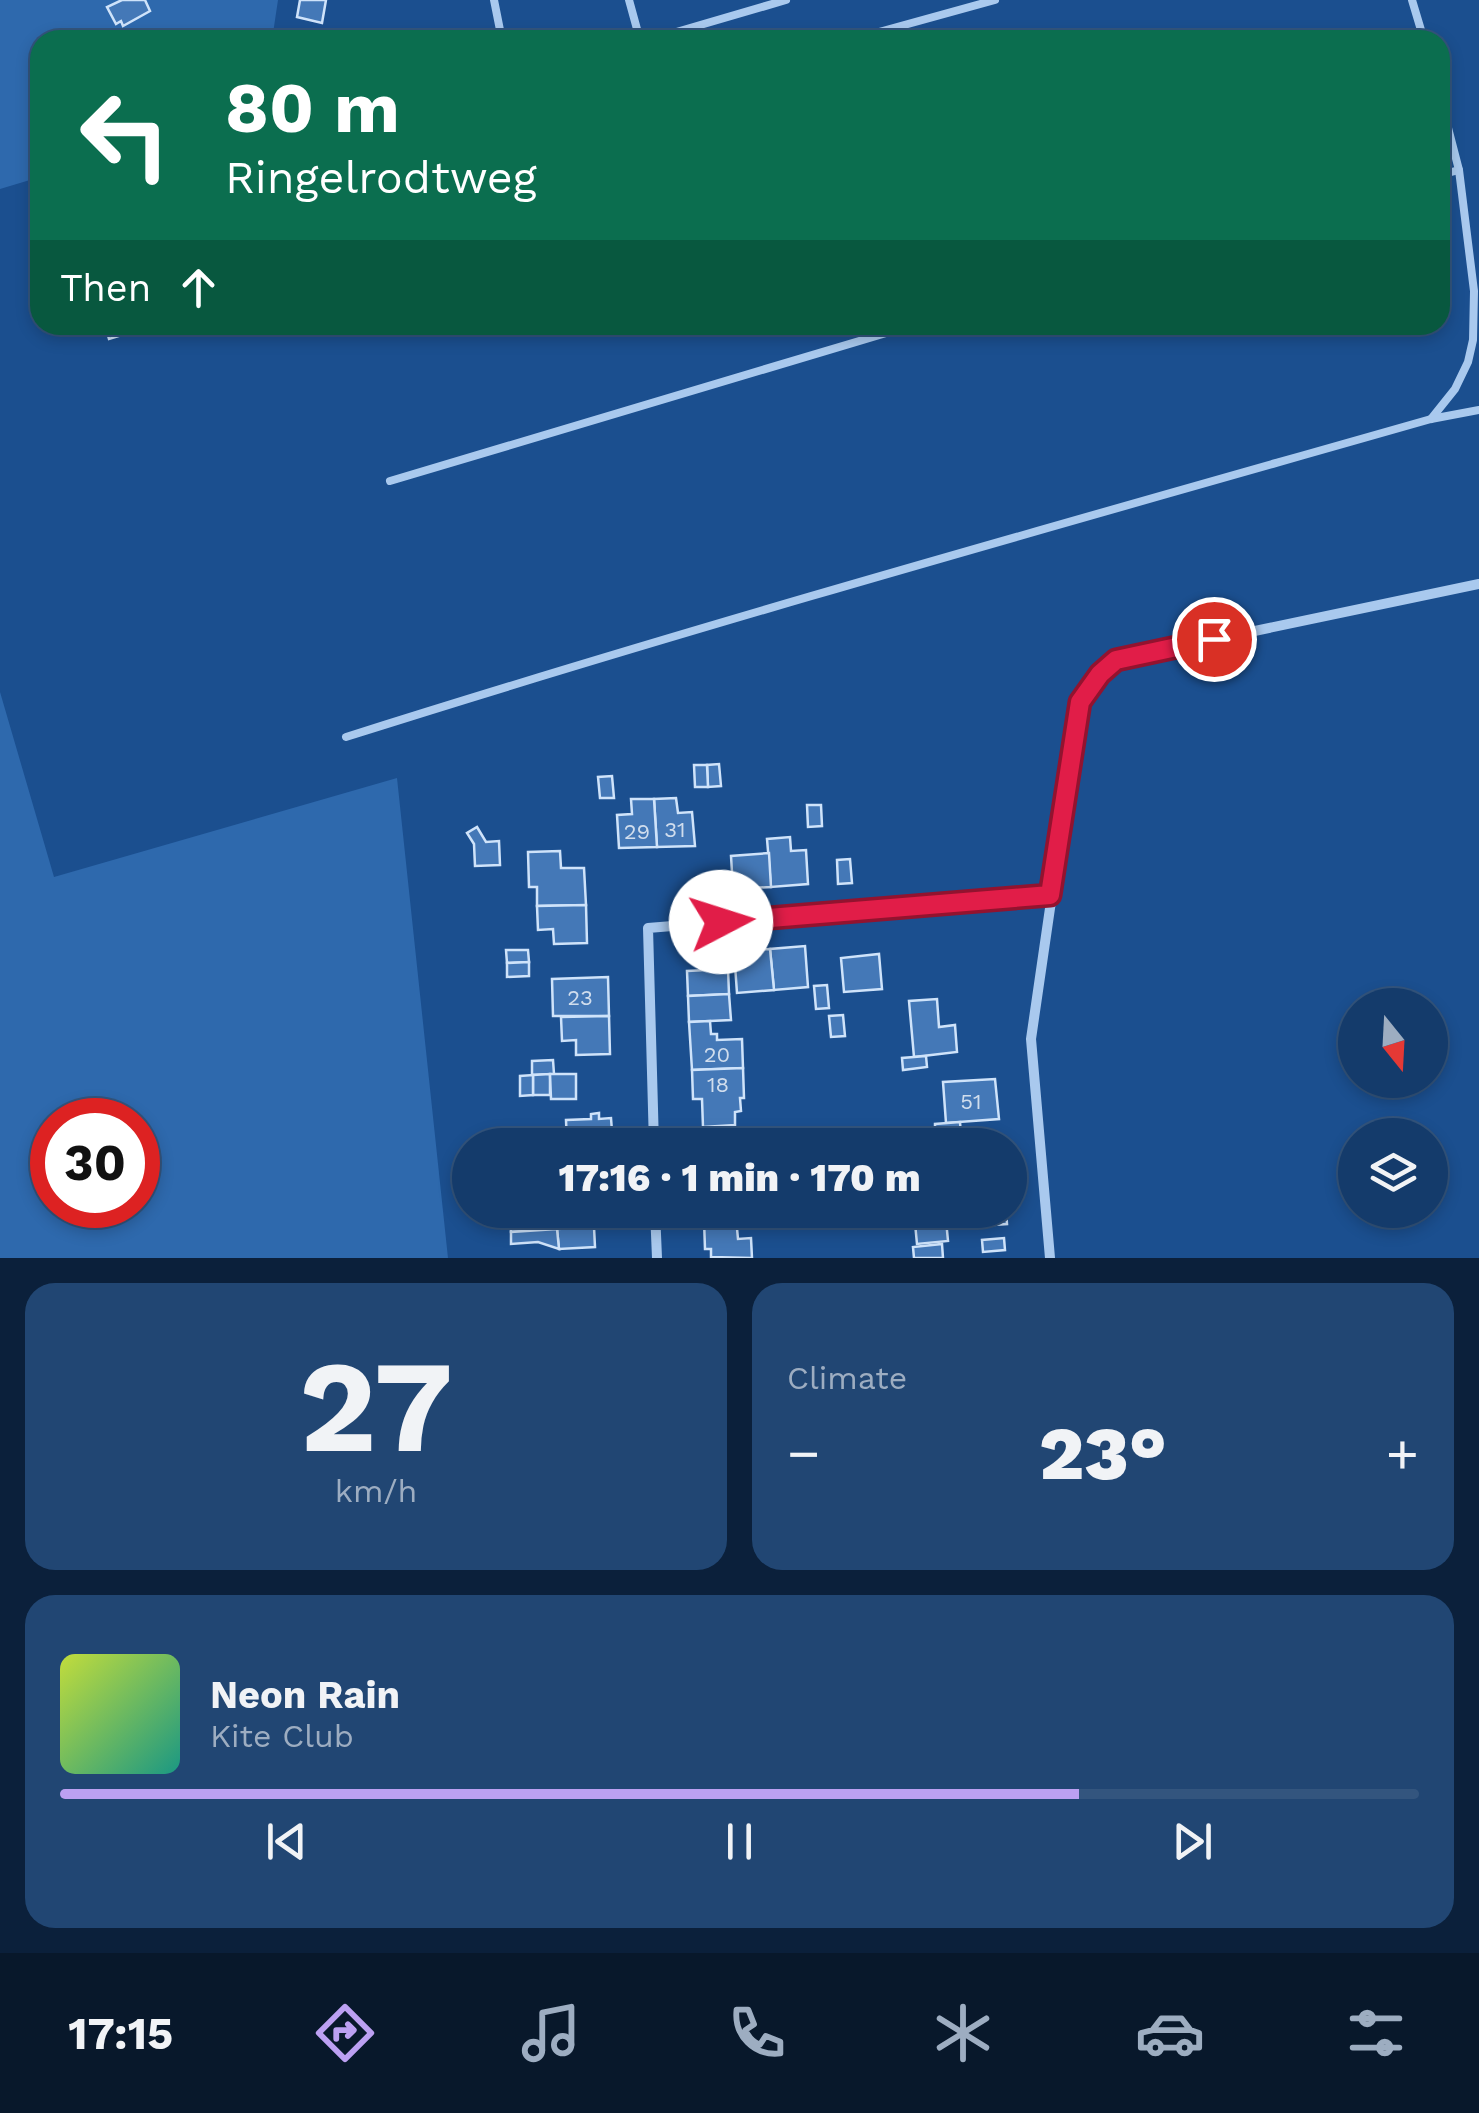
<!DOCTYPE html>
<meta charset="utf-8">
<style>
:root{--surface:#143b6b;--page:#214673;--text:#f1f3f6;--muted:#9dadc1;--line:#33557e;--accent:#bca0f2}
body{margin:0;font-family:"Work Sans",sans-serif;background:var(--page);color:var(--text);height:100vh;display:flex;flex-direction:column;font-size:38px;white-space:nowrap}
*{box-sizing:border-box;margin:0}
p{font-size:32px;color:var(--muted)}
.icon{flex:none;width:55px;height:55px;fill:none;stroke:currentColor;stroke-width:2;stroke-linecap:round;stroke-linejoin:round}
.map{position:relative;height:1258px;overflow:hidden}
.side{display:flex;flex-direction:column;gap:25px;padding:25px;background:#0b203b;flex:1}
.side>*{flex:none}
.banner{position:absolute;left:30px;top:30px;width:1420px;height:305px;border-radius:30px;box-shadow:0 5px 15px #0003,0 0 0 2px var(--line);background:#0b6e4f;color:#fff;overflow:hidden}
.needle{width:65px;rotate:162deg}
.fabs{position:absolute;left:1338px;top:988px;display:grid;gap:20px}
.fabs a{display:grid;place-items:center;width:110px;height:110px;border-radius:50%;background:var(--surface);box-shadow:0 5px 15px #0003,0 0 0 2px var(--line);font-size:50px}
.speed{position:absolute;left:30px;top:1098px;display:flex;gap:20px;font-size:50px;font-weight:700;text-align:center}
.speed>*{display:grid;place-content:center;width:130px;height:130px;border-radius:50%;background:var(--surface);box-shadow:0 5px 15px #0003,0 0 0 2px var(--line);line-height:1}
.speed .limit{border:15px solid #d22;background:#fff;color:#111}
.pin{position:absolute;display:grid;place-items:center;width:85px;height:85px;color:#fff;margin:-42px;border:5px solid #fff;border-radius:50%;box-shadow:0 2px 10px #0007}
.me{position:absolute;width:110px;margin:-55px;rotate:85deg;stroke-linejoin:round;filter:drop-shadow(0 0 8px #0008)}
.turn{display:flex;align-items:center;gap:35px;height:210px;padding:0 30px;font-size:45px}
.turn .icon{width:130px;height:130px;stroke-width:2.5}
.turn b{display:block;font-size:70px;line-height:85px}
.then{display:flex;align-items:center;height:95px;padding:0 30px;background:#0003;gap:20px;font-size:38px}
.big{font-size:75px;font-weight:800;line-height:1.1}
.side .widget{flex:1;display:flex;flex-direction:column;justify-content:center;gap:15px;min-width:0;padding:0 35px;border-radius:30px;background:var(--page)}
.side .dial{align-items:center;gap:0}
.dial b{font-size:130px;line-height:1}
.song{display:flex;align-items:center;gap:30px}
.cover{width:120px;height:120px;border-radius:15px;background:linear-gradient(135deg,hsl(70 70% 55%),hsl(170 70% 35%))}
.played{height:10px;border-radius:5px;background:linear-gradient(90deg,var(--accent) 75%,var(--line) 75%)}
.keys{display:flex;justify-content:space-around;direction:ltr}
.heat{display:flex;justify-content:space-between;align-items:center;font-size:55px;direction:ltr}
.side .tiles{flex:1;display:grid;gap:25px;grid-template-columns:1fr 1fr}
.widget:last-child{grid-column:span 2}
.trip{position:absolute;left:452px;top:1128px;width:575px;height:100px;border-radius:50px;background:var(--surface);box-shadow:0 5px 15px #0003,0 0 0 2px var(--line);font-weight:800;line-height:100px;text-align:center}
.menu{display:flex;height:160px;justify-content:space-around;align-items:center;background:#08182b;color:var(--muted)}
.menu .icon{width:70px;height:70px}
.menu .selected{color:var(--accent)}
.menu b{font-size:45px;color:var(--text)}
.map>svg:first-child{display:block}
.green{fill:#2e69ad;fill-rule:evenodd}
.building{fill:#4478b7;stroke:#cfe3fa;stroke-width:2.5}
.lines{fill:none;stroke-linecap:round;stroke-linejoin:round}
.service{stroke:#a9c9ee;stroke-width:8}
.minor{stroke:#a9c9ee;stroke-width:10}
.route-casing{stroke:#92132f;stroke-width:25}
.route{stroke:#e11d48;stroke-width:18}
.labels{text-anchor:middle;dominant-baseline:central;stroke-width:10;stroke-linejoin:round;paint-order:stroke}
.number-label{font-size:22px;fill:#d0dded}
</style>
<div class="map">
<svg width="1479" height="1258" viewBox="0 0 1479 1258">
<rect width="100%" height="100%" fill="#1b4f8f"/>
<!-- green -->
<g class="green">
<polygon points="0,0 278,0 272,40 40,40 40,177 0,189"/>
<path d="M 0,692 L 54,877 L 397,778 L 448,1258 L 0,1258 ZM 138,1120 L 138,1205 L 52,1205 L 52,1120 Z"/>
</g>
<!-- building -->
<g class="building">
<polygon points="122,0 145,0 150,11 123,26 121,21 116,24 107,7"/>
<polygon points="300,0 326,0 322,23 297,17"/>
<polygon points="105,325 155,325 109,339"/>
<polygon points="719,764 721,786 708,787 707,765"/>
<polygon points="694,765 707,765 708,787 695,787"/>
<polygon points="612,776 614,798 600,798 598,777"/>
<polygon points="676,798 678,813 692,812 695,846 657,847 654,799"/>
<polygon points="631,799 654,799 657,847 619,848 617,815 632,814"/>
<polygon points="807,805 821,805 822,826 808,827"/>
<polygon points="477,827 486,842 499,841 500,865 475,866 474,844 467,833"/>
<polygon points="790,837 791,851 806,850 808,884 771,887 767,839"/>
<polygon points="560,851 561,868 584,868 586,905 537,906 537,887 529,887 528,852"/>
<polygon points="769,853 771,887 733,889 731,856"/>
<polygon points="850,859 852,883 838,884 837,860"/>
<polygon points="586,905 587,943 554,944 553,929 538,930 537,906"/>
<polygon points="805,946 808,987 774,990 770,949"/>
<polygon points="770,949 774,990 737,993 734,951"/>
<polygon points="506,950 528,950 529,962 507,963"/>
<polygon points="879,954 882,989 844,992 841,958"/>
<polygon points="529,962 529,976 507,977 507,963"/>
<polygon points="728,969 729,994 688,996 687,971"/>
<polygon points="608,977 609,1016 553,1016 552,979"/>
<polygon points="827,985 829,1008 816,1009 814,986"/>
<polygon points="729,994 731,1020 689,1022 688,996"/>
<polygon points="937,999 939,1027 955,1025 957,1052 914,1057 909,1001"/>
<polygon points="843,1015 845,1036 831,1037 829,1016"/>
<polygon points="609,1016 610,1054 576,1055 576,1040 562,1041 561,1017"/>
<polygon points="710,1021 711,1034 717,1034 717,1040 742,1039 743,1068 692,1070 689,1022"/>
<polygon points="926,1056 927,1067 903,1070 902,1058"/>
<polygon points="553,1060 554,1074 532,1075 532,1061"/>
<polygon points="743,1068 744,1098 740,1098 741,1111 735,1112 735,1125 703,1127 702,1099 693,1099 692,1070"/>
<polygon points="550,1074 550,1095 533,1095 533,1075"/>
<polygon points="550,1074 576,1074 576,1099 551,1099"/>
<polygon points="533,1075 533,1095 520,1096 520,1076"/>
<polygon points="995,1079 999,1119 946,1123 943,1082"/>
<polygon points="599,1113 599,1119 611,1118 613,1145 567,1145 566,1120 591,1119 591,1114"/>
<polygon points="960,1122 961,1135 935,1137 935,1124"/>
<polygon points="712,1131 733,1131 734,1144 712,1144"/>
<polygon points="733,1132 747,1132 747,1144 734,1144"/>
<polygon points="538,1210 538,1213 557,1212 557,1218 538,1219 539,1227 557,1226 557,1229 511,1232 510,1211"/>
<polygon points="556,1210 594,1210 594,1227 557,1229"/>
<polygon points="703,1210 736,1210 736,1218 704,1220"/>
<polygon points="918,1210 945,1210 946,1220 919,1223"/>
<polygon points="980,1210 1006,1210 1007,1224 979,1226"/>
<polygon points="736,1218 738,1239 751,1238 752,1258 711,1257 711,1249 705,1249 704,1220"/>
<polygon points="946,1220 948,1241 917,1244 915,1223"/>
<polygon points="594,1227 595,1247 559,1249 557,1229"/>
<polygon points="557,1229 559,1249 538,1242 511,1244 511,1232"/>
<polygon points="1004,1238 1005,1250 983,1252 982,1240"/>
<polygon points="942,1244 943,1258 914,1258 913,1247"/>
</g>
<g class="lines">
<!-- service -->
<g class="service">
<polyline points="494,0 502,40"/>
<polyline points="629,0 640,40"/>
<polyline points="1412,0 1424,40"/>
<polyline points="649,40 786,0"/>
<polyline points="850,40 995,0"/>
<polyline points="1440,175 1459,170"/>
<polyline points="1431,419 1455,389 1468,362 1473,340 1474,291 1459,170 1440,97"/>
<polyline points="390,481 913,325"/>
<path d="M 346,737 C 706,623 1069,522 1431,419 L 1479,410"/>
</g>
<!-- minor -->
<g class="minor">
<polyline points="654,1145 648,928 1050,895"/>
<polyline points="655,1210 657,1258"/>
<polyline points="1050,1258 1031,1039 1080,702 1100,674 1116,660 1479,584"/>
</g>
</g>
<g class="lines">
<defs>
<polyline id="route" points="721,922 1050,895 1080,702 1100,674 1116,660 1214,639"/>
</defs>
<!-- route casing -->
<use href="#route" class="route-casing"/>
<!-- route -->
<use href="#route" class="route"/>
</g>
<g class="labels">
<!-- number labels -->
<g class="number-label">
<text x="675" y="829">31</text>
<text x="637" y="831">29</text>
<text x="580" y="997">23</text>
<text x="717" y="1054">20</text>
<text x="718" y="1084">18</text>
<text x="971" y="1101">51</text>
</g>
</g>
</svg>
<div class="fabs">
<a><svg class="needle" viewBox="-14 -14 28 28"><path d="M0-13l5 13h-10z" fill="#e53935"/><path d="M0 13l5-13h-10z" fill="#9dadc1"/></svg></a>
<a><svg class="icon" aria-label="layers" viewBox="0 0 24 24"><path d="M12 4l9 5-9 5-9-5zM3 14l9 5 9-5"/></svg></a>
</div>
<div class="speed"><div class="limit">30</div></div>
<div class="pin" style="left:1214px;top:639px;background:#d93025"><svg class="icon" aria-label="arrive" viewBox="0 0 24 24"><path d="M6 21V4h12l-3 4 3 4H6"/></svg></div>
<svg class="me" style="left:721px;top:922px" viewBox="-20 -20 40 40"><circle r="19" fill="#fff"/><path d="M0-13L10 11 0 6-10 11z" fill="#e11d48"/></svg>
<div class="trip">17:16 · 1 min · 170 m</div>
<div class="banner">
<div class="turn"><svg class="icon" aria-label="left" viewBox="0 0 24 24"><path d="M17 20v-9H6M10 6l-5 5 5 5"/></svg><div><b>80 m</b>Ringelrodtweg</div></div>
<div class="then">Then<svg class="icon" aria-label="ahead" viewBox="0 0 24 24"><path d="M12 20V5M6 11l6-6 6 6"/></svg></div>
</div>
</div>
<section class="side">
<div class="tiles">
<div class="widget dial"><b>27</b><p>km/h</p></div>
<div class="widget"><p>Climate</p>
<div class="heat"><a>−</a><b class="big">23°</b><a>+</a></div>
</div>
<div class="widget">
<div class="song"><i class="cover"></i><div><b>Neon Rain</b><p>Kite Club</p></div></div>
<div class="played"></div>
<div class="keys"><svg class="icon" aria-label="previous" viewBox="0 0 24 24"><path d="M18 5L8 12l10 7zM5 5v14"/></svg><svg class="icon" aria-label="pause" viewBox="0 0 24 24"><path d="M8 5v14M16 5v14"/></svg><svg class="icon" aria-label="next" viewBox="0 0 24 24"><path d="M6 5l10 7-10 7zM19 5v14"/></svg></div>
</div>
</div>
</section>
<nav class="menu">
<b>17:15</b>
<svg class="icon selected" aria-label="directions" viewBox="0 0 24 24"><path d="M12 3l9 9-9 9-9-9zM9 14v-3h6M13 9l2 2-2 2"/></svg>
<svg class="icon" aria-label="music" viewBox="0 0 24 24"><path d="M9 18V5l10-2v13"/><circle cx="6" cy="18" r="3"/><circle cx="16" cy="16" r="3"/></svg>
<svg class="icon" aria-label="phone" viewBox="0 0 24 24"><path d="M5 4h4l2 5-3 2q2 4 5 5l2-3 5 2v4C11 20 4 13 5 4z"/></svg>
<svg class="icon" aria-label="climate" viewBox="0 0 24 24"><path d="M12 3v18M4 7l16 10M4 17L20 7"/></svg>
<svg class="icon" aria-label="car" viewBox="0 0 24 24"><path d="M5 17H2v-5l4-1 3-4h7l3 4 3 1v5h-3M9 17h6M6 11h13"/><circle cx="7" cy="17" r="2"/><circle cx="17" cy="17" r="2"/></svg>
<svg class="icon" aria-label="filters" viewBox="0 0 24 24"><path d="M4 7h16M4 17h16"/><circle cx="9" cy="7" r="2"/><circle cx="15" cy="17" r="2"/></svg>
</nav>
